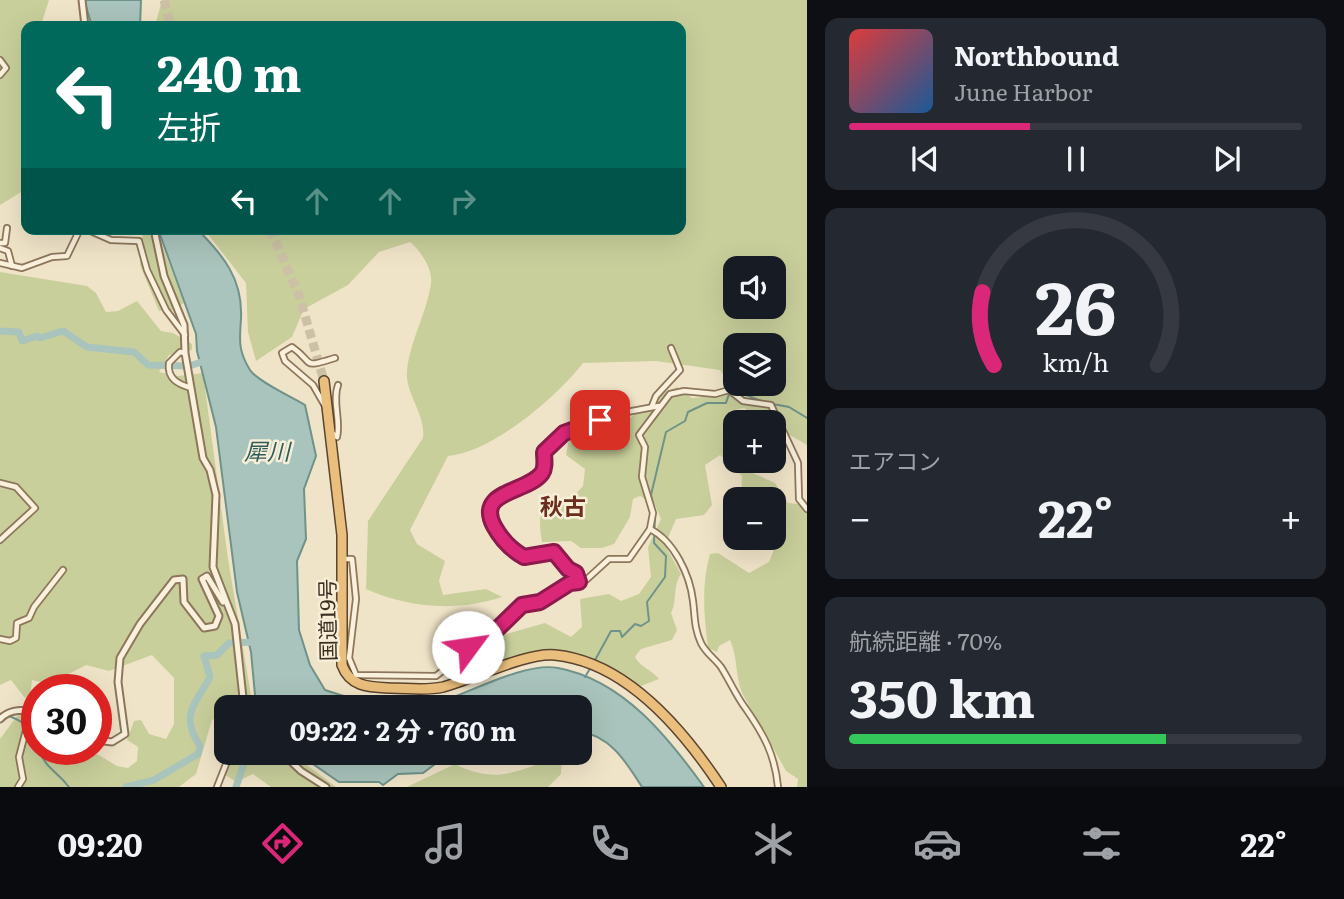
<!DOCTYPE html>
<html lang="ja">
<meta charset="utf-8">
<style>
:root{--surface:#171b24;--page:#242831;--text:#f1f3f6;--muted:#9ea1a6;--line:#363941;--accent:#db2777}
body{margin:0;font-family:Literata,"Noto Sans JP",serif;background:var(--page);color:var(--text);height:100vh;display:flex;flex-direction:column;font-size:26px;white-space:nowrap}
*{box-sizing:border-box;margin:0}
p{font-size:23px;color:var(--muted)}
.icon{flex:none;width:38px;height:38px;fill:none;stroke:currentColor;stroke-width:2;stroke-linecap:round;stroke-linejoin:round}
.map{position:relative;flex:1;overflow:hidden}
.panel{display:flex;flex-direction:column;gap:18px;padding:18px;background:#0d0f14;width:537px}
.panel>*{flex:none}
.banner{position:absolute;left:21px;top:21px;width:665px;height:214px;border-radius:14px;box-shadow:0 7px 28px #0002;background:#00695c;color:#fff;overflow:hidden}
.tools{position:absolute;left:723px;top:256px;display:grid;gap:14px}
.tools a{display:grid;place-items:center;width:63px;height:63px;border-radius:14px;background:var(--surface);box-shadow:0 7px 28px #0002;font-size:35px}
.speed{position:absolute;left:21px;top:674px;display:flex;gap:14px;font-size:35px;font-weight:700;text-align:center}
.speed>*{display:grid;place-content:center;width:91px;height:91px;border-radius:50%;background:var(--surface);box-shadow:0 7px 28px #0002;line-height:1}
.speed .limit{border:10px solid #d22;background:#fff;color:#111}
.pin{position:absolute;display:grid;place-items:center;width:60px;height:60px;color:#fff;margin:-30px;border-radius:14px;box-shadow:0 4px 10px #0006}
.me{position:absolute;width:77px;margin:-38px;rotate:59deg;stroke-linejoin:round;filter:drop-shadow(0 0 5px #0008)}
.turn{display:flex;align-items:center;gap:24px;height:147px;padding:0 21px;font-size:32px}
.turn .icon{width:91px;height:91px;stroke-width:2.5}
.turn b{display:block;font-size:49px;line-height:60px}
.lanes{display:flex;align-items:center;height:66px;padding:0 21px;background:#0003;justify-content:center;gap:35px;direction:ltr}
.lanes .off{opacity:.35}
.big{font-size:52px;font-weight:700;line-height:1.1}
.panel .widget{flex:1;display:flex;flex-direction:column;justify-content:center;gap:10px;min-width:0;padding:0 24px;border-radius:14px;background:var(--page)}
.panel .dial{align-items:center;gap:0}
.dial svg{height:182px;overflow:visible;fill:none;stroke:var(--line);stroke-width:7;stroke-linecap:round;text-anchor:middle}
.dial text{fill:var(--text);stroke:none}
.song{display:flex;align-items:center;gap:21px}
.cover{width:84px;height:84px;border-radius:10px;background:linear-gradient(135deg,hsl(0 70% 55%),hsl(210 70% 35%))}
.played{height:7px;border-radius:4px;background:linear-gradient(90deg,var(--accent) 40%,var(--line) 40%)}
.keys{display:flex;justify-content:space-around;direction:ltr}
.heat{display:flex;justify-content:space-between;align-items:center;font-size:38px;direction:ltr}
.charge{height:10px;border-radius:5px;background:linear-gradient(90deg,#34c759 70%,var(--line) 0)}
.trip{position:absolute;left:214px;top:695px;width:378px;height:70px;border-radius:14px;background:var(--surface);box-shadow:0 7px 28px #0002;font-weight:700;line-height:70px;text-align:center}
.tab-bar{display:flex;height:112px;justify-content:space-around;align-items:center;background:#090b0e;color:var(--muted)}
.tab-bar .icon{width:49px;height:49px}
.tab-bar .selected{color:var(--accent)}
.tab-bar b{font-size:32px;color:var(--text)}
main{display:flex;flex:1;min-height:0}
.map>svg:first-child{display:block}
.green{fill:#c9cf9b;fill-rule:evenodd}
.water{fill:#a9c4bc;stroke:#6f938a;stroke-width:2}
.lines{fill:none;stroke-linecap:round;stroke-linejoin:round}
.stream{stroke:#6f938a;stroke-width:2}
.river{stroke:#a9c4bc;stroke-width:7}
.trunk-tunnel{stroke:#ccc0a6;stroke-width:9;stroke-dasharray:9 4.5;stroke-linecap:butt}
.minor-casing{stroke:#8d765c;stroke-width:8}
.tertiary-casing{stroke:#8d765c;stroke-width:9}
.trunk-casing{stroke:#5b4430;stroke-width:12}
.minor{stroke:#faf1dc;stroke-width:4.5}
.tertiary{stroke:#faf1dc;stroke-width:5}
.trunk{stroke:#eabe7c;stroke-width:9}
.route-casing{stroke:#8e194d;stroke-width:18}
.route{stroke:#db2777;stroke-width:12}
.labels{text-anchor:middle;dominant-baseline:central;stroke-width:5;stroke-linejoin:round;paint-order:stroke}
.street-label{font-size:21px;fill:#3d2e20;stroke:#f7eed8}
.water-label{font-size:23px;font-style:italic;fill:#2f5d5a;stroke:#f7eed8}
.neighbourhood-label{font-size:23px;font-weight:bold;fill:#6b2e1e;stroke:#f7eed8}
</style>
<main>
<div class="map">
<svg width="807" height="787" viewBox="0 0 807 787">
<rect width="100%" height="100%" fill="#f0e4c8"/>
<!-- green -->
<g class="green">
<polygon points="0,0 49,0 42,22 63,26 26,26 26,189 0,205"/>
<path d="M 162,0 L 807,0 L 807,445 L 774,426 L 774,422 L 766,422 L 744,408 L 730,411 L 735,434 L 735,460 L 740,460 L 748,471 L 775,483 L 788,503 L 807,505 L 807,787 L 797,787 L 798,779 L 786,771 L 742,693 C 735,675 738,658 730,640 L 719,646 L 717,652 L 708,648 C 704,616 701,585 710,554 L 718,553 L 749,573 L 769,562 L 781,532 L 774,523 L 774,499 L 741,499 L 742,476 L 720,455 L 705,465 L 712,505 L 704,515 L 676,519 L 665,545 L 681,574 C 672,588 678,599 671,613 L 677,630 L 672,640 L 641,649 L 635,657 C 641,668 651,669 659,679 L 641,686 L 539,652 L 451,680 L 464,655 L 485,654 L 506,634 L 545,623 L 571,637 L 582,627 L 580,599 L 609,594 L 621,601 L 639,594 L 651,577 L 648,547 L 661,519 L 655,505 L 640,496 L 633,499 L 630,517 L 614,544 L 602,548 L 581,548 L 571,541 L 542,542 C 537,513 540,499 572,498 L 583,486 L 585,469 L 566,455 L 569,439 L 598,425 L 618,427 L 663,393 L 677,387 L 692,398 L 725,395 L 728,381 L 720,370 L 656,361 L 583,363 C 557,397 491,453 448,456 L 410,530 L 417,544 L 445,561 L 439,581 L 443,595 L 486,589 L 502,597 C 456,612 409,608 366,589 L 368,521 L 423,438 C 426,414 405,394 407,371 C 410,340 427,313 431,283 C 433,269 420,250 410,242 L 379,252 L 348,285 L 304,309 L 292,337 L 256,361 L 248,332 L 246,283 L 204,229 L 681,229 L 681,26 L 155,26 ZM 735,268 L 774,268 L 774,306 L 735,306 ZM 735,345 L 774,345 L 774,383 L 735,383 Z"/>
<polygon points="143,229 156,229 184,303 173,310 159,311 140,265"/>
<polygon points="0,272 87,286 96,293 106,312 118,311 137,301 161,331 173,333 192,344 192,350 169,355 159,372 178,376 203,373 228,559 253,707 226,707 226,717 221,715 212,720 196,774 179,787 0,787 0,739 26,704 37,709 37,749 55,749 70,759 97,754 117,766 128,768 137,761 138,747 127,740 134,721 141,720 149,734 166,739 174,724 174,678 152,655 109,671 86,665 49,684 32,680 30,697 25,698 11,680 0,685"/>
<polygon points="229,753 291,753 336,787 271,787 253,774 236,782 224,774"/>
<path d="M 562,757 L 561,774 L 548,787 L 407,787 L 455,764 C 501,787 520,767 562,757 Z"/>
</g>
<!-- water -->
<g class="water">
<polygon points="84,0 141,0 140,26 92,26"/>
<path d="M 158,229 L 197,229 C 223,255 243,279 241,318 C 240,338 237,349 250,370 C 257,381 292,397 305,405 L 316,456 L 304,489 L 306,539 L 297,561 L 299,630 L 310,665 L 325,690 C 361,703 414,712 451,698 C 478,688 529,662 558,668 C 623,680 668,737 704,787 L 642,787 C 626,762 611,736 579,731 L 579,707 L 261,707 L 255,695 L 251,652 L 237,592 L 216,427 L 197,351 L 196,334 Z"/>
<polygon points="297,753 450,753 423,773 398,774 383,785 379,782 339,782"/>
</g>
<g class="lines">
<!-- stream -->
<g class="stream">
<polyline points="773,404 789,407 807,418"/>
<polyline points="654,510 651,495 666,432 685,421 688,412 707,403 726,403 729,394 736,391 764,402"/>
<polyline points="594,662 611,631 620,631 622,637 635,624 641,626 649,621 647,602 665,577 666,556 654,543 655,516"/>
<polyline points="585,677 591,667"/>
<path d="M 9,716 C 27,723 31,728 37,746"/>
<path d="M 38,749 C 48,771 56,770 69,787"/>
</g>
<!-- river -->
<g class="river">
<polyline points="0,331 19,332 22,341 37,336 40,338 63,331 87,347 134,352 148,365 189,366 208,360"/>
<path d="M 126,787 L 154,780 L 198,754 L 200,746 C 179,715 196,703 210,677 L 204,656 L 217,655 L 229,643 L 256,642"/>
<polyline points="236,787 248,752"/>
</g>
<!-- trunk-tunnel -->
<g class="trunk-tunnel">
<polyline points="164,0 171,26"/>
<polyline points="270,229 299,295 324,381"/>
</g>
<defs>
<g id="minor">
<polyline points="0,60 6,68 0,75"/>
<polyline points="86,229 111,240 139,241 147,270 166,310 185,335"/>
<polyline points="0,243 5,243 7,228"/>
<polyline points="0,248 8,251 12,266"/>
<polyline points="0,263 22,268 52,257 67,256 80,229"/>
<path d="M 185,353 L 180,352 L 169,363 C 167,379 178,384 191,388"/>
<path d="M 325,406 L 313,385 L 285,361 L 282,353 L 292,347 C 315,363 300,369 335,358"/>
<polyline points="652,406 656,396 680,370 671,348"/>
<path d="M 332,433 L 337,437 C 341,420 332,401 338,385"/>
<polyline points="0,483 16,487 35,508 0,540"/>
<path d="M 650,529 C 674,541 690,575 693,601 C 695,616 694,628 701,643 C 705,652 715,659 721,667 C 730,681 736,696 746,709 C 764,735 775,755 778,787"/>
<polyline points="343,559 352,559 356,599 349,658 356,675 436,676 445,669 450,653 485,641 522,605 540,602 570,583 586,580 609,559 629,559 650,529 653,513 642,477 645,447 639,435 670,394 684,391 715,394 729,390 743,401 771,405 798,463 799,499 807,509"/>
<path d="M 579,582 L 576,573 L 568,569 L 554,552 L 524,557 C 506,546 486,528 491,505 C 508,476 543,500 544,452 L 564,433 L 616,414 L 659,406"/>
<polyline points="0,639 10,641 16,638 17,623 29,618 34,607 63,570"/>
<polyline points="18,787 23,779 19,757 26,730 37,724"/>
<polyline points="217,787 228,759"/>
</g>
<g id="tertiary">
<polyline points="82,0 85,26"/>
<polyline points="154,229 164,276 184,325 185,353 203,458 210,470 216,495 213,567 235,624 244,707"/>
<path d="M 0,719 C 10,709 25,708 37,715"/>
<polyline points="96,740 112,742 125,734 118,682 120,658 140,624 174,580 183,579 184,602 204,628 215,626 219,616 202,579 207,576 223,602"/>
<polyline points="281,752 301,771 326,787"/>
</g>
<path id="trunk" d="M 324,381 L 342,535 L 342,665 C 350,687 369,687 390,688 C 407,688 426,691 443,687 C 473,679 527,652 555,655 C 627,662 684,731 721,787"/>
</defs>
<!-- minor casing -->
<use href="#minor" class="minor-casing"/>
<!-- tertiary casing -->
<use href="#tertiary" class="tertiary-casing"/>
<!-- trunk casing -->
<use href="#trunk" class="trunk-casing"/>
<!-- minor -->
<use href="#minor" class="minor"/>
<!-- tertiary -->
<use href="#tertiary" class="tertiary"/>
<!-- trunk -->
<use href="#trunk" class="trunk"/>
</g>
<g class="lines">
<defs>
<path id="route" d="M 468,647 L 485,641 L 522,605 L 540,602 L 570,583 L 579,582 L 576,573 L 568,569 L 554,552 L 524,557 C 510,549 501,539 494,526 C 475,490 528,493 542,473 C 546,467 544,459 544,452 L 564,433 L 600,420"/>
</defs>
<!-- route casing -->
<use href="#route" class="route-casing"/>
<!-- route -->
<use href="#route" class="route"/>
</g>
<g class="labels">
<!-- street labels -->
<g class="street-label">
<text transform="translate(326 620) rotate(-91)">国道19号</text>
</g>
<!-- water labels -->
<g class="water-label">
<text x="267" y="450">犀川</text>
</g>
<!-- neighbourhood labels -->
<g class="neighbourhood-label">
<text x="563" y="505">秋古</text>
</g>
</g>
</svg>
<div class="tools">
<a><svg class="icon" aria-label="sound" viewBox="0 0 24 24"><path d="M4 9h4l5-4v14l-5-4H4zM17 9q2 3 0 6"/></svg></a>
<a><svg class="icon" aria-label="layers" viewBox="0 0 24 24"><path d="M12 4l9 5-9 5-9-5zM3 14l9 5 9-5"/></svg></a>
<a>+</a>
<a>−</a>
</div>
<div class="speed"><div class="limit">30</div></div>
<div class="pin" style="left:600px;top:420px;background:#d93025"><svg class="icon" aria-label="arrive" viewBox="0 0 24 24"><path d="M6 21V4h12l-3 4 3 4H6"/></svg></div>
<svg class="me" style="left:468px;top:647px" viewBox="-20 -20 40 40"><circle r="19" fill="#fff"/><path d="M0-13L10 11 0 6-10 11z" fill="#db2777"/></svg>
<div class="trip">09:22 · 2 分 · 760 m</div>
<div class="banner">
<div class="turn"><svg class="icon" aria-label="left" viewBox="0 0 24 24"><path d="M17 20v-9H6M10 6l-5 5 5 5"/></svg><div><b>240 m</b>左折</div></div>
<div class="lanes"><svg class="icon" aria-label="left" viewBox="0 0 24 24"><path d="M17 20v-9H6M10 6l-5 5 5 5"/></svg><svg class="icon off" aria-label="ahead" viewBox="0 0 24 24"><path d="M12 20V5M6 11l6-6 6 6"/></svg><svg class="icon off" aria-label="ahead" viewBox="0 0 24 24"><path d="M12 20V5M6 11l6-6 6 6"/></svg><svg class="icon off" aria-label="right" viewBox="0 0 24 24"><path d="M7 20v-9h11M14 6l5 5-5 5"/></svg></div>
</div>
</div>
<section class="panel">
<div class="widget">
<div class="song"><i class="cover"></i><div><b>Northbound</b><p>June Harbor</p></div></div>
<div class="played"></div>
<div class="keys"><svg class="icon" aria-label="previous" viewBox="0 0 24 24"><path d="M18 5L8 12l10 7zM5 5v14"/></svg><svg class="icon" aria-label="pause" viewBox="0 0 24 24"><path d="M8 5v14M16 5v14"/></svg><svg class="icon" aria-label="next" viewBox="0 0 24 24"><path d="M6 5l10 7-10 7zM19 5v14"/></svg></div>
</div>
<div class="widget dial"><svg viewBox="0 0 100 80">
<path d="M14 69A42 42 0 1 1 86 69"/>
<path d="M14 69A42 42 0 0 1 9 37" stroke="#db2777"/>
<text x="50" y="56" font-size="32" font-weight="700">26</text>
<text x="50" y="72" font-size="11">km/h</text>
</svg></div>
<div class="widget"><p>エアコン</p>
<div class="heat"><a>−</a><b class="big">22°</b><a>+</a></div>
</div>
<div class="widget"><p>航続距離 · 70%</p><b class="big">350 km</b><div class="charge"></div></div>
</section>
</main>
<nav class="tab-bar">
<b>09:20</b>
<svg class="icon selected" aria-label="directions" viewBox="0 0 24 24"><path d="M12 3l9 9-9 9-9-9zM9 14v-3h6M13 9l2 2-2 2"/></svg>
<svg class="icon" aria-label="music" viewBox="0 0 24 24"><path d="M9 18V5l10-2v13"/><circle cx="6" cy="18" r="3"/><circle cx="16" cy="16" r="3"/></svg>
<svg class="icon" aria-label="phone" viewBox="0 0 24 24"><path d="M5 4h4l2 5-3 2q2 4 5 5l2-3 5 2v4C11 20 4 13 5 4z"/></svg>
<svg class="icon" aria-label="climate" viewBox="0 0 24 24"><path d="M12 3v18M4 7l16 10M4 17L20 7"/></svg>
<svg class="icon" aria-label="car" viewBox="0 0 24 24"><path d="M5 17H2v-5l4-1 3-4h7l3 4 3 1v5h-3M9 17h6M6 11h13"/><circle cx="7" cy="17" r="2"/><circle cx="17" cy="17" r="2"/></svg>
<svg class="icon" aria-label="filters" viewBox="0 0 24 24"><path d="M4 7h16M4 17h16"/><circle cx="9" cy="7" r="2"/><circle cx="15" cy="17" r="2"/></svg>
<b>22°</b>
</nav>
